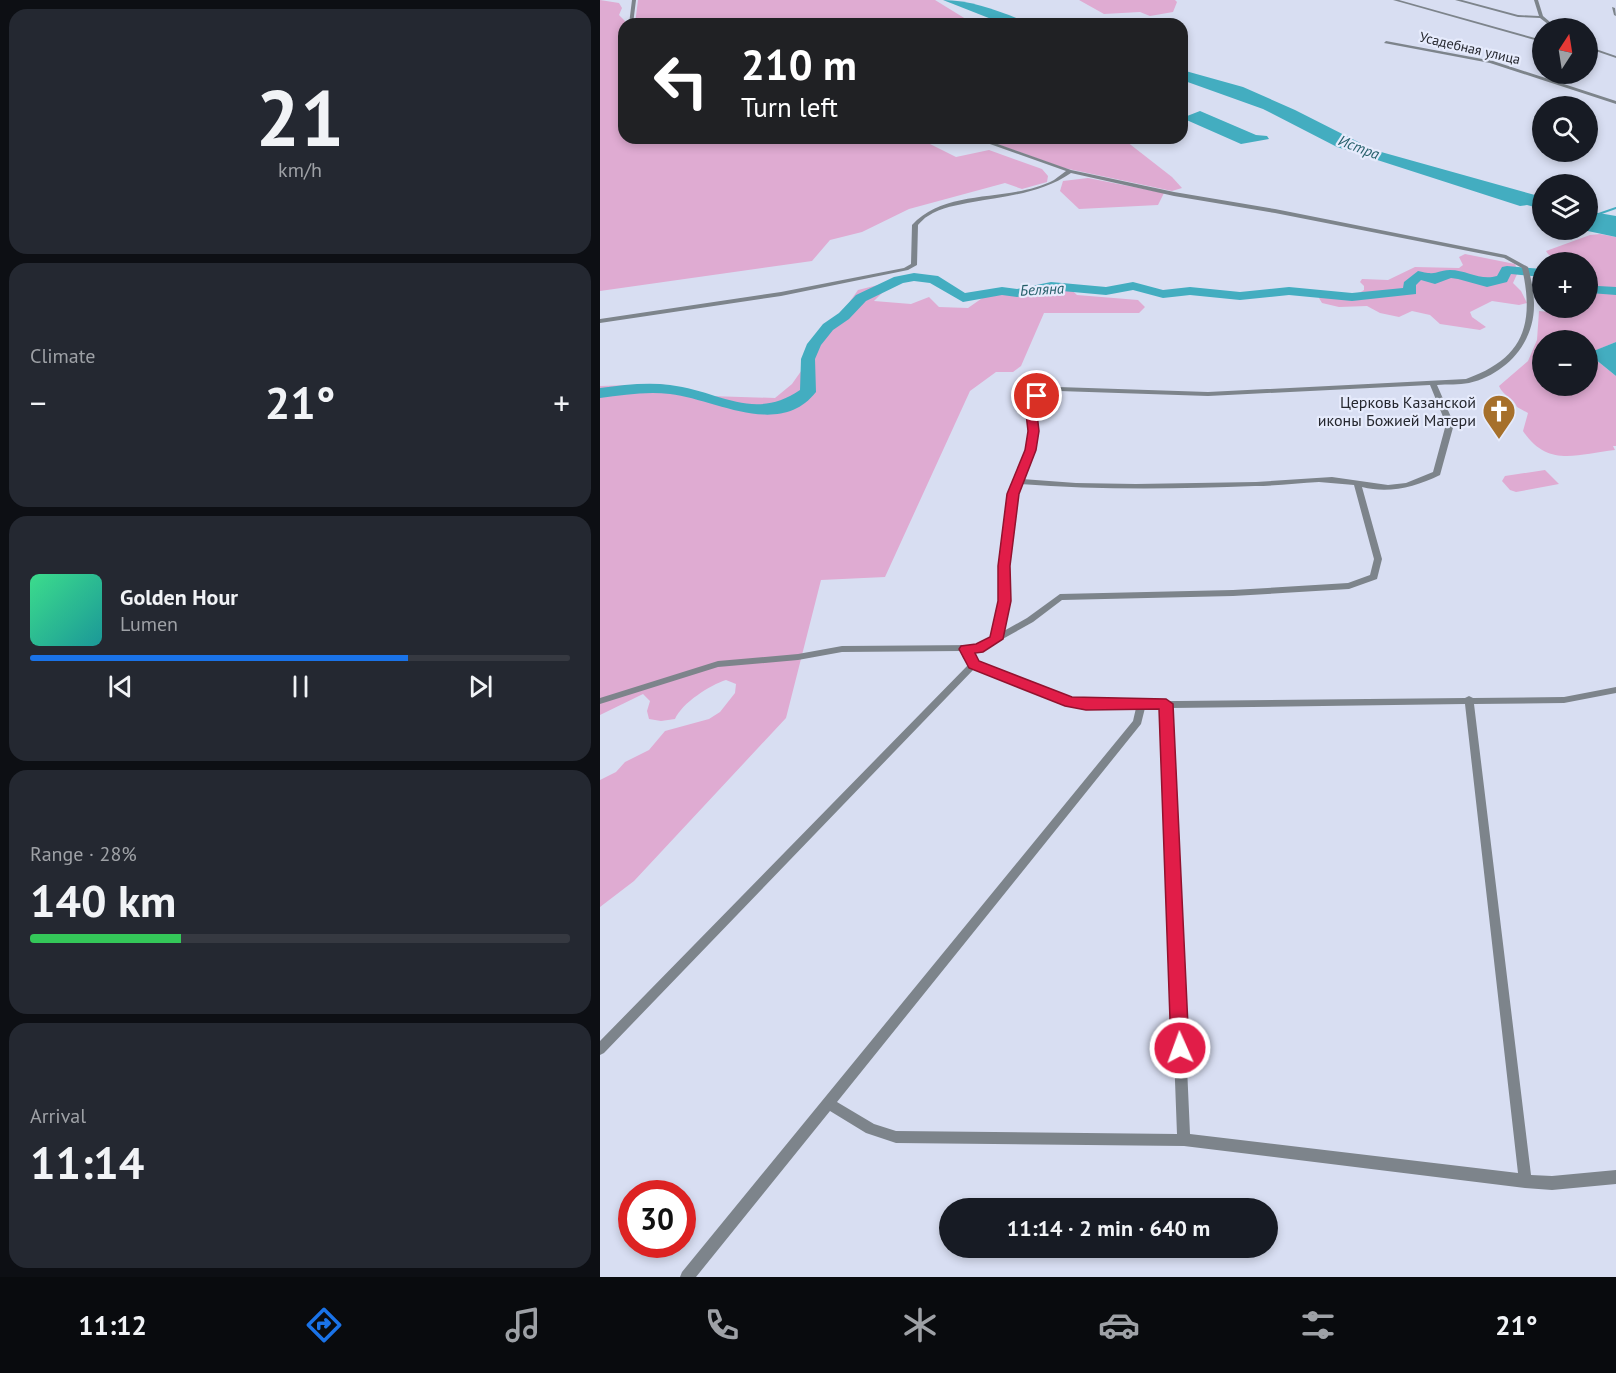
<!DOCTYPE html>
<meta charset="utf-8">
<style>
:root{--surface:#171b24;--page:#242831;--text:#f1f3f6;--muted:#9ea1a6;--line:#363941;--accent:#1a73e8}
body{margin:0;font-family:"PT Sans",sans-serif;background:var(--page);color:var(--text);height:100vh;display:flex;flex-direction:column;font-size:22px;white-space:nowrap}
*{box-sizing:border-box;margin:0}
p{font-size:20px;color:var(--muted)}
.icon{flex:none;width:33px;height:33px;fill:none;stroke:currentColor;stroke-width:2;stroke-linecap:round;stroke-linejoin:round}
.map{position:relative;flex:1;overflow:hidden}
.details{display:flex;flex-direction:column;gap:9px;padding:9px;background:#0d0f14;width:600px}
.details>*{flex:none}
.banner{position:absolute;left:18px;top:18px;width:570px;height:126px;border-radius:18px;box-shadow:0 3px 9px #0003;background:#202124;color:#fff;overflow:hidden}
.needle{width:39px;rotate:12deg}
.fabs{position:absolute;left:932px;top:18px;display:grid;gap:12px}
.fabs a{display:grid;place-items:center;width:66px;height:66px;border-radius:50%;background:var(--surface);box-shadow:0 3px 9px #0003;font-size:30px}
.speed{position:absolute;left:18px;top:1180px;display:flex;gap:12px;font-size:30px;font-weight:700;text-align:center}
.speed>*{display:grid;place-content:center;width:78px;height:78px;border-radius:50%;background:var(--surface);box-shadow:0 3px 9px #0003;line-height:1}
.speed .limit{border:9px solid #d22;background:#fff;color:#111}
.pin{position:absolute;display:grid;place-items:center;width:51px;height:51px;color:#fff;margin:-26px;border:3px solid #fff;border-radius:50%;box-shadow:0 2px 6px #0007}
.me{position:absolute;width:66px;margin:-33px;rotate:358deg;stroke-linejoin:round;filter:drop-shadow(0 0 4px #0008)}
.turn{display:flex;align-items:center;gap:21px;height:126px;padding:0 24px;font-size:27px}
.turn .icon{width:78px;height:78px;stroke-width:2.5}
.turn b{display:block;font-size:42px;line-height:51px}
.big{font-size:45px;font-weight:600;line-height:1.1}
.details .card{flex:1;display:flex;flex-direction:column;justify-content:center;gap:9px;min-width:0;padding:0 21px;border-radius:18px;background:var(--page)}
.details .dial{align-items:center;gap:0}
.dial b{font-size:78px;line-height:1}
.song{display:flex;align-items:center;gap:18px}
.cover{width:72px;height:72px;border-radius:9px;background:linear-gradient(135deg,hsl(150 70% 55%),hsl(180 70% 35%))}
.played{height:6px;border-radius:3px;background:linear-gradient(90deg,var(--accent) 70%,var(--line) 70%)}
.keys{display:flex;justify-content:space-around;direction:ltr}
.heat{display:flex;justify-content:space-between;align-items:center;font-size:33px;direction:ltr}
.charge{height:9px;border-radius:4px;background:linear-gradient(90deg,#34c759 28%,var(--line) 0)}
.trip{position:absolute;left:339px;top:1198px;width:339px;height:60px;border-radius:30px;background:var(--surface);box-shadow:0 3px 9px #0003;font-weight:600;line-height:60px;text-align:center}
.tabs{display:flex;height:96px;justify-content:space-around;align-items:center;background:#090b0e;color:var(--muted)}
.tabs .icon{width:42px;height:42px}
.tabs .active{color:var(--accent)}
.tabs b{font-size:27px;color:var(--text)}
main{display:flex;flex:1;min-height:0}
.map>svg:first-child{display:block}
.green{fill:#dfabd2;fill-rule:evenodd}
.water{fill:#43adc0}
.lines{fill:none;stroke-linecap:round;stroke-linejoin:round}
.stream{stroke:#43adc0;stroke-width:2}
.river{fill:#43adc0;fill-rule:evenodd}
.street{fill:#7d848b;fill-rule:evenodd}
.route{fill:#e11d48;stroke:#92132f;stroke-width:1.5}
.labels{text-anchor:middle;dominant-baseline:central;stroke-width:4.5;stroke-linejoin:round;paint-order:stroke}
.far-street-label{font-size:14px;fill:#26282f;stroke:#e6ebfc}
.far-water-label{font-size:15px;font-style:italic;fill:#265f6a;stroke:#e6ebfc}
.poi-label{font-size:16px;fill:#26282f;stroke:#e6ebfc;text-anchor:end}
</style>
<main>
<section class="details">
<div class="card dial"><b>21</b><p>km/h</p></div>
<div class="card"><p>Climate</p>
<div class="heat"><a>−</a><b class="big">21°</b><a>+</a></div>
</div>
<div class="card">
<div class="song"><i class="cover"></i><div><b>Golden Hour</b><p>Lumen</p></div></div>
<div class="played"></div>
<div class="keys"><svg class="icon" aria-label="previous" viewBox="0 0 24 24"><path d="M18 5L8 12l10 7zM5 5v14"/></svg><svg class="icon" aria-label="pause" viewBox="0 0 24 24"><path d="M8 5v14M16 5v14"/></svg><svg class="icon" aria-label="next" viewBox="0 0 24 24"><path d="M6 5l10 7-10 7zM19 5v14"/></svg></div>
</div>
<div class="card"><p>Range · 28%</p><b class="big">140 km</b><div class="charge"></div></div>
<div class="card"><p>Arrival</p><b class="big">11:14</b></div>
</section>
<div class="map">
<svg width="1016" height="1277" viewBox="0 0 1016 1277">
<rect width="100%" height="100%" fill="#d8def2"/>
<!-- green -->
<g class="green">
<polygon points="0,0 19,3 22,8 19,15 25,21 24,138 329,138 324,141 356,157 389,150 442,169 448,176 447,182 422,189 405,183 309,209 262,232 230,240 212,261 0,291"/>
<polygon points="38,0 335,0 374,24 35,24"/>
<polygon points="479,0 575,0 577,2 573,12 550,16 540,12 504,14"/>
<polygon points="380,138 522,138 572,177 582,188 572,191 464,168"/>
<polygon points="488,178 564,193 558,205 479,209 460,191 463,181"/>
<path d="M 1000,234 L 1016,237 L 1016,342 L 992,352 L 995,359 L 1016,376 L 1016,446 L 1013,446 L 1015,450 C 977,454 948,468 923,431 L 928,413 L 917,407 C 914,398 903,396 899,386 L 928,361 L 937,340 L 939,311 L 949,312 L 956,308 L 987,308 L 987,262 C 973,262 953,264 946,251 L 990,235 ZM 942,340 L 987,340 L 987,386 L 942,386 Z"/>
<path d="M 865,254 L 915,264 L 918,272 L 913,283 L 921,291 L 927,303 L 919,305 L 892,301 L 870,312 L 872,317 L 886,327 L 880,330 L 840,324 L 830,315 L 812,311 L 799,317 L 780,313 L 767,306 L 739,307 L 722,303 L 719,298 C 730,287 751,300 764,290 L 764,286 L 760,282 L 762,279 L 788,280 L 815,267 L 859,268 L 863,265 L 859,257 Z"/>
<path d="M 294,281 L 274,301 L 311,304 L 329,297 L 339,307 L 368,308 L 388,294 L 465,284 L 477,295 L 538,300 L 545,307 L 539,313 L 444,313 L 421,366 L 413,372 L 396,372 L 370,391 L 285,577 L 221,580 L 186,718 L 34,881 L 0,907 L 0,780 L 16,772 L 25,762 L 49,750 L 65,731 L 109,719 L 120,712 L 135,693 L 136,684 L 126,680 C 110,685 82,703 75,719 L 61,721 L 49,719 L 47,711 L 50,701 L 43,694 L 0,715 L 0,386 L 61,384 L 110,396 L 175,398 L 192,384 L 258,290 Z"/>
<polygon points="945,470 959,484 916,492 910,490 902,481 905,476"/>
</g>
<!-- water -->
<g class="water">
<path d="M 343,0 C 372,0 403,12 430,24 L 404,24 Z"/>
<polygon points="582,70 643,87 695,110 774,150 942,197 942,209 927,205 920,206 737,147 663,109 582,80"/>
<polygon points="600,111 656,135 667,136 669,139 641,144 582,118"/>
<polygon points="987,211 1016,216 1016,237 983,230 987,230"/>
<polygon points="1016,342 1016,376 995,359 991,352"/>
</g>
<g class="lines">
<!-- stream -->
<polyline class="stream" points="987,218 1016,208"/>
<!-- river -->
<g class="river">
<path d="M 907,266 L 942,269 L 942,277 L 911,274 L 907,282 L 887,287 L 858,279 L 851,278 L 835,284 L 821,280 L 816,285 L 816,294 L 752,301 L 689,295 L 640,300 L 590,295 L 563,298 L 533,290 L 506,295 L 451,290 L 417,297 L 402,295 L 363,302 L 330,283 L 314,281 L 303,283 L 266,301 L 249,319 L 233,330 L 221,345 L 215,359 L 216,392 C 179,439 115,399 70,394 C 47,391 23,395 0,398 L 0,388 C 23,385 47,382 70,385 C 120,391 153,422 200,390 L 201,359 L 207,344 L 223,324 L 239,313 L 256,295 L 294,277 L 314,273 L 338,276 L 365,293 L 402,287 L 417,289 L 451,282 L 506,287 L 533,282 L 563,290 L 590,287 L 640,292 L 689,287 L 752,293 L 803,288 L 804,282 L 818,271 C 839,276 834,271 850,270 C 867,270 880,281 897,276 L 902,267 Z"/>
<polygon points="987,282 998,286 1016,287 1016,295 990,293 987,291"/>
</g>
<!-- street -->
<g class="street">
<polygon points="32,0 36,0 33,24 29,24"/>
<polygon points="793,0 799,0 942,40 942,42"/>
<polygon points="855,0 862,0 918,15 939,16 934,0 938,0 943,16 957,28 953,28 940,18 918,17"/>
<polygon points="1012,7 1015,8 1016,16 1014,15"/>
<polygon points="786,41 893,61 1016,101 1016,104 890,63 784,43"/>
<polygon points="987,46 1016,56 1016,58 987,48"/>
<path d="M 373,138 L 381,138 L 471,170 L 574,192 L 675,209 L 906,255 L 928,267 C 931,279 934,291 934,303 C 935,343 906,374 869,383 C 859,385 847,384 837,385 L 854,424 L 840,475 C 815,487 789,494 762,487 L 782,559 L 777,579 L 749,589 L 633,596 L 462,600 L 433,622 L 399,641 L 381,650 L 370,651 L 372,657 L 377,662 L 472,699 L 486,702 L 865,698 L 869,696 L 873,698 L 964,697 L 1016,687 L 1016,693 L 964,703 L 874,704 L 931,1175 L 952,1176 L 1016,1170 L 1016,1184 L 952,1190 L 925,1188 L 584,1146 L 296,1143 L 266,1133 L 230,1111 L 96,1277 L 80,1277 L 82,1272 L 533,721 L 536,708 L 486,708 L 470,705 L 375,668 L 4,1053 L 0,1055 L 0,1041 L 369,664 L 363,658 L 361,651 L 242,652 L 198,660 L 118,667 L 0,704 L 0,698 L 118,661 L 198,654 L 242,646 L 377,645 L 392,637 L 400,601 L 400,566 L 413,481 L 424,453 L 428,435 L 426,405 L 434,394 L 458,387 L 608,392 L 866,379 C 923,359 935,325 922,268 L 904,258 L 675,213 L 574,196 L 471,173 C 442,193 407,196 373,202 C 358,205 341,207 328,216 C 324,218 321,222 318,225 L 317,265 L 308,270 L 181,296 L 0,323 L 0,319 L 181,292 L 304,268 L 311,264 L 312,225 C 347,187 411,203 454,180 C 458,177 462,174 466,171 ZM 830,385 L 846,424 L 833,472 L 806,483 L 788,485 L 732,477 L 656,482 L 536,484 L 476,483 L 422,479 C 432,454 437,432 434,405 L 440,398 L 459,391 L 608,396 ZM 719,482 L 754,485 L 774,559 L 770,575 L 748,583 L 633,590 L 460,594 L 427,618 L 402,632 L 408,601 L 408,566 L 420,484 C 498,490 577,489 655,486 C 676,486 698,483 719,482 ZM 865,704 L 918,1173 L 590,1134 L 571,708 ZM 545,708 L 561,708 L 577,1134 L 296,1131 L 274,1124 L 237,1102 L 541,724 Z"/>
</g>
</g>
<!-- route -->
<polygon class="route" points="433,393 442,396 436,405 439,431 436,450 419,494 410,566 411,601 403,639 383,652 375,653 379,661 472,697 566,699 573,704 589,1048 587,1054 580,1057 574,1054 571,1048 559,709 486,710 465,706 369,668 359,649 361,646 376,644 390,637 398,601 398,566 407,494 425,450 428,431 425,405"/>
<!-- icons -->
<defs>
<symbol id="church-pin" viewBox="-11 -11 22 30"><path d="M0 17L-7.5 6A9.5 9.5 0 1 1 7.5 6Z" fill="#a6702b" stroke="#e6ebfc"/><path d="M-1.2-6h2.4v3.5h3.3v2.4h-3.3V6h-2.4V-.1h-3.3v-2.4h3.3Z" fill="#fff"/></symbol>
</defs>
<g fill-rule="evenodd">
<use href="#church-pin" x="880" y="392" width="38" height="52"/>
</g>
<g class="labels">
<!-- far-street labels -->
<g class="far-street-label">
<text transform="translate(870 48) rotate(13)">Усадебная улица</text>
</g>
<!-- far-water labels -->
<g class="far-water-label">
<text transform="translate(759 147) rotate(21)">Истра</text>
<text transform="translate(442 289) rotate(-3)">Беляна</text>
</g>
<!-- poi labels -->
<g class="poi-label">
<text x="876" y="402">Церковь Казанской<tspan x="876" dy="18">иконы Божией Матери</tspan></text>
</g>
</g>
</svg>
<div class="fabs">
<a><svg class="needle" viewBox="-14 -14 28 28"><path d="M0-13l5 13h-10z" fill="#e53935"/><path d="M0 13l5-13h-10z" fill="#9ea1a6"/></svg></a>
<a><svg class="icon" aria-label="search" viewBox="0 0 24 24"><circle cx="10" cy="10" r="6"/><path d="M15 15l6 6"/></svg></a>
<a><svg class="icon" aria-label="layers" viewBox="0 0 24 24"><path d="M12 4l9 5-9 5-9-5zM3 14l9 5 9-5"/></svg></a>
<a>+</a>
<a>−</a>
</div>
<div class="speed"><div class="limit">30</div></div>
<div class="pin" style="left:437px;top:396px;background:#d93025"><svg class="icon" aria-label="arrive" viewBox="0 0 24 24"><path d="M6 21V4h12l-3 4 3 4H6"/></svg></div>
<svg class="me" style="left:580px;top:1048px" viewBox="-20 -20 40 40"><circle r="17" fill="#e11d48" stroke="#fff" stroke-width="3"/><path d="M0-11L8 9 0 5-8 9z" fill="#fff"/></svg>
<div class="trip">11:14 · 2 min · 640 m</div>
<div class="banner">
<div class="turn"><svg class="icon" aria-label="left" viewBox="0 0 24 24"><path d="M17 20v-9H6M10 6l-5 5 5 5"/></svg><div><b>210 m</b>Turn left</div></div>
</div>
</div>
</main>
<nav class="tabs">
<b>11:12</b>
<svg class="icon active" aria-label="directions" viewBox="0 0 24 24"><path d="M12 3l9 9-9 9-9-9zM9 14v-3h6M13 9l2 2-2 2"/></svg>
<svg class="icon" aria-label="music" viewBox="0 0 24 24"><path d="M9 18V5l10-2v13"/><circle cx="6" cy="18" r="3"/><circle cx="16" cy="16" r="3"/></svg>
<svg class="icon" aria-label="phone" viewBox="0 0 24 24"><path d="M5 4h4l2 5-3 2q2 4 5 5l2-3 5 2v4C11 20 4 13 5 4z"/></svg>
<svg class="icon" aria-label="climate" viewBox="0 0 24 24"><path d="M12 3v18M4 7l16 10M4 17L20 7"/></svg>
<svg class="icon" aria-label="car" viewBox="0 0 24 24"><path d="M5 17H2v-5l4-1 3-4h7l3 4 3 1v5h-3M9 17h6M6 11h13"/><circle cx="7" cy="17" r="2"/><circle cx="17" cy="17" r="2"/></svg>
<svg class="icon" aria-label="filters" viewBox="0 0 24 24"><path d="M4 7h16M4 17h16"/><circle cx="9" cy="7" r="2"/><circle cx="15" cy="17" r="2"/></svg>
<b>21°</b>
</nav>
